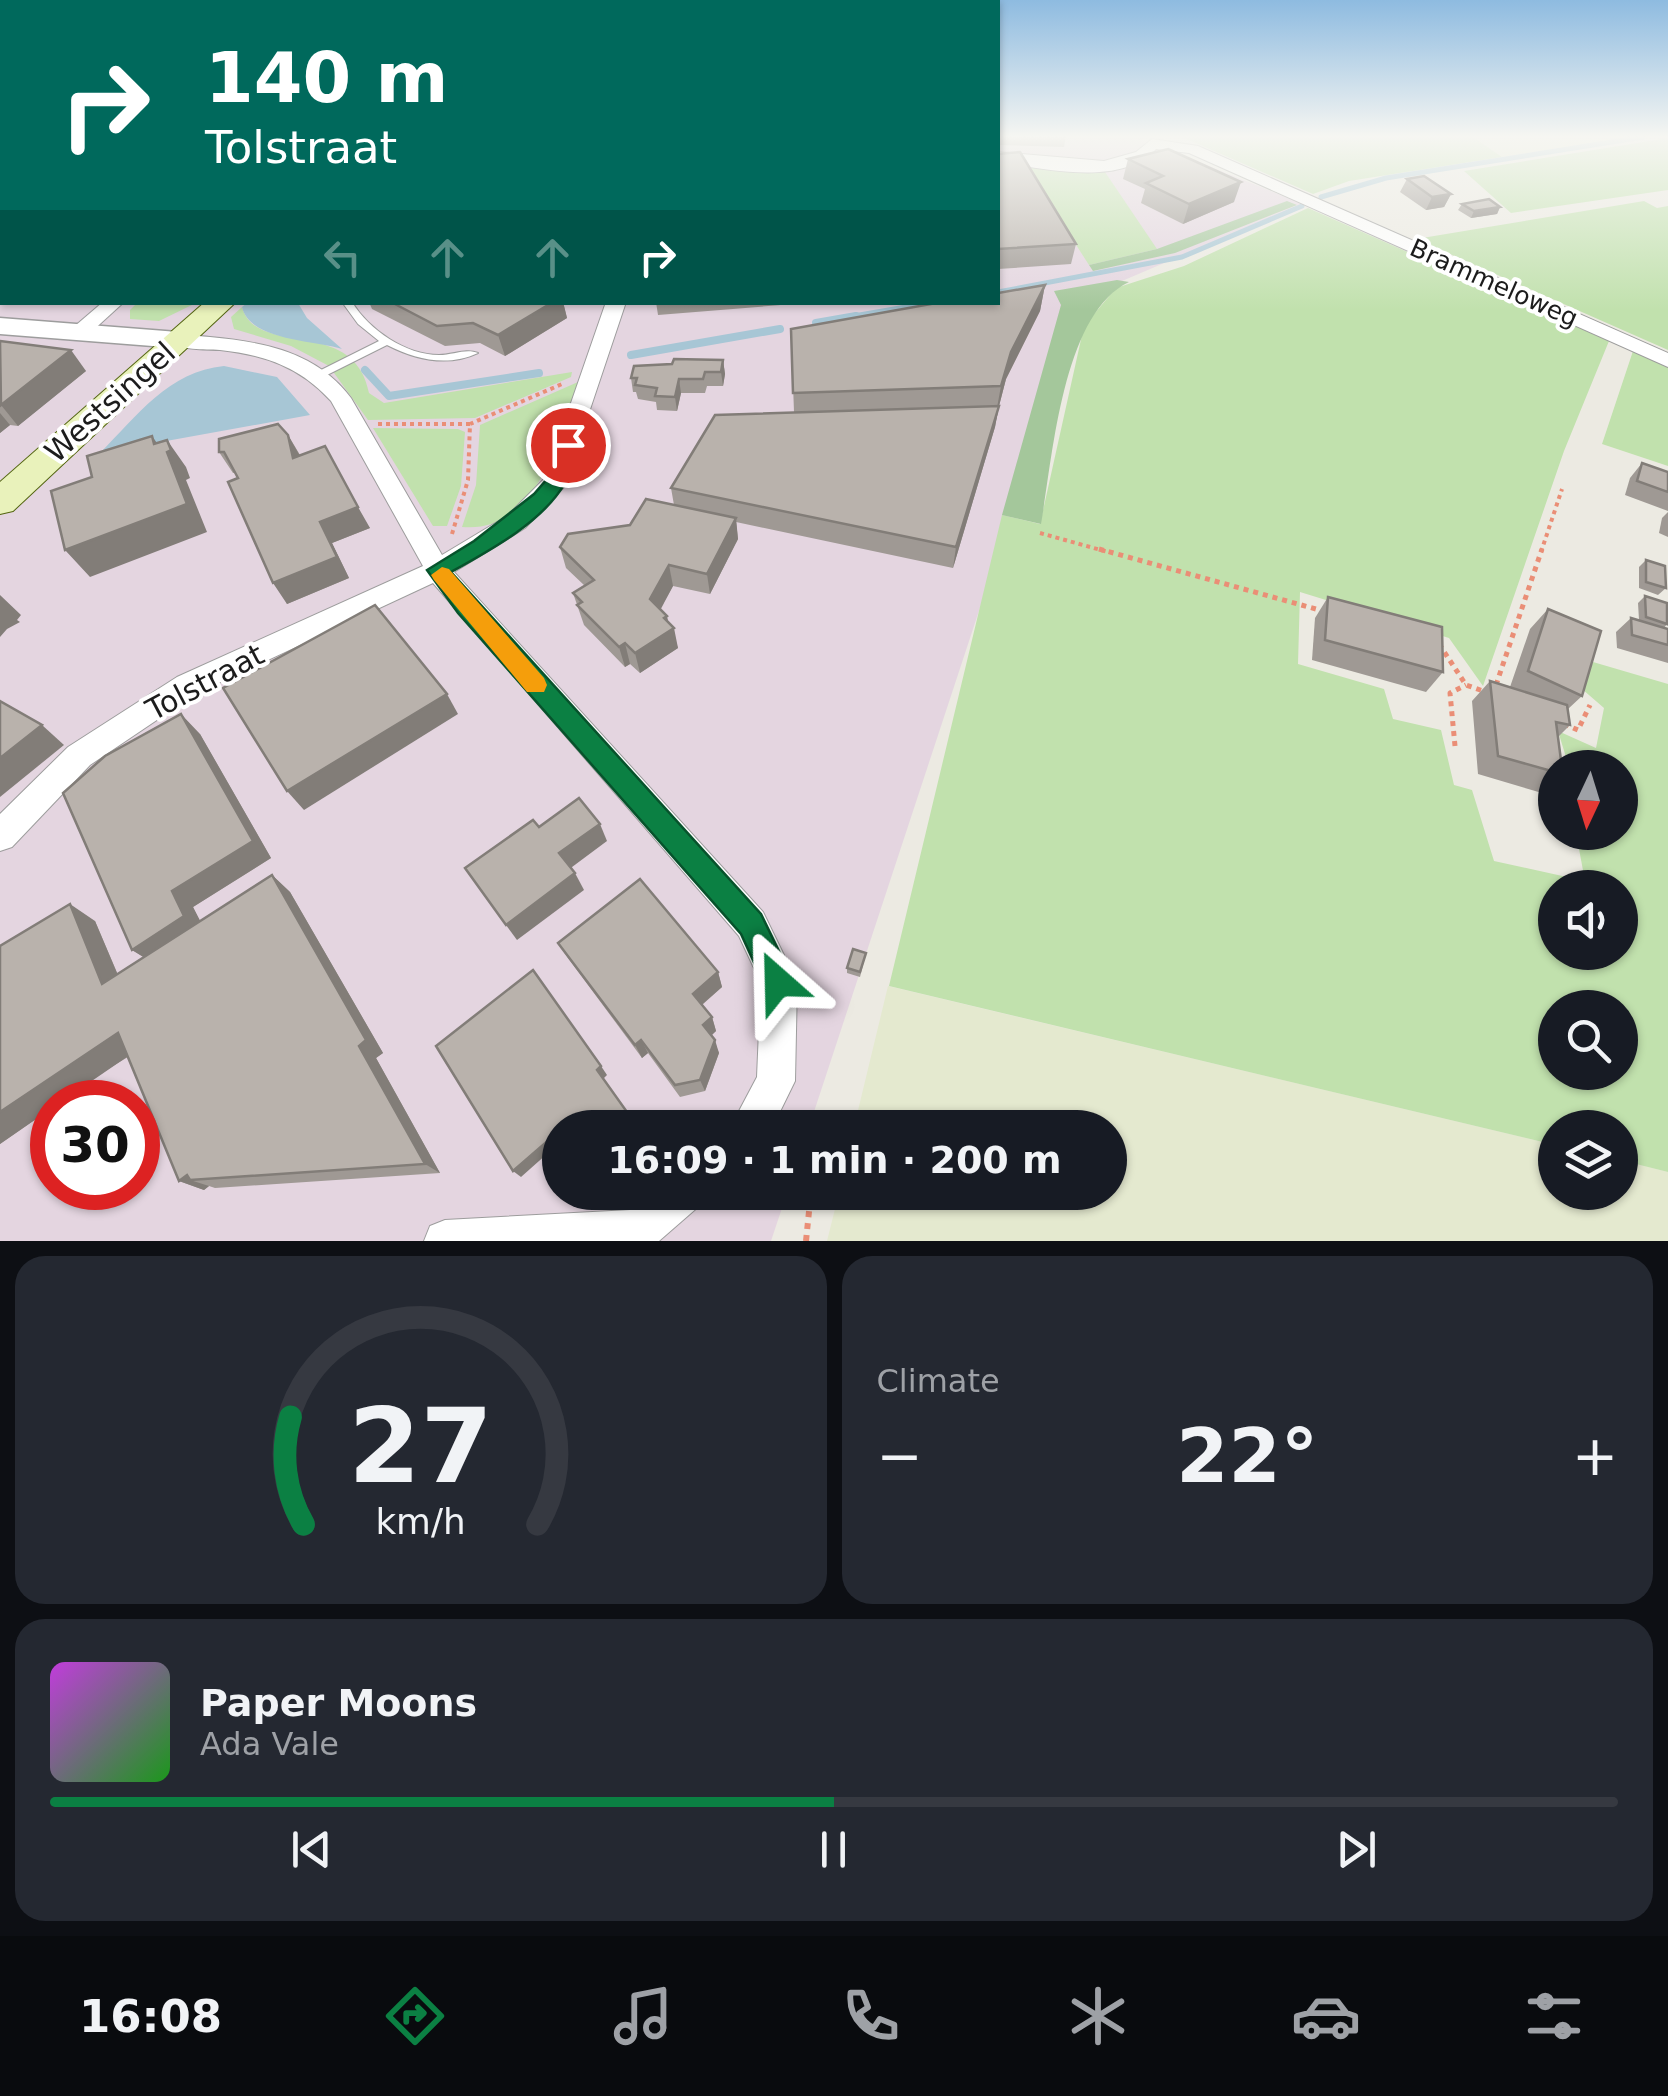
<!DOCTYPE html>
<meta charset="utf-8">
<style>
:root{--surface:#171b24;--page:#242831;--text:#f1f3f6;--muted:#9ea1a6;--line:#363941;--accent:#0b8043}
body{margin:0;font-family:"DejaVu Sans",sans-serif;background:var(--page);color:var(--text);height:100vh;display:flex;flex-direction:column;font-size:38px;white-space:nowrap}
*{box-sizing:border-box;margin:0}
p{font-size:32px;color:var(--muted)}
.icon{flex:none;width:55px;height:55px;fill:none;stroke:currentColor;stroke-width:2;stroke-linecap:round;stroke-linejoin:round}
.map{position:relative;height:1241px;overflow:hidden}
.drawer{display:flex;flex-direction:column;gap:15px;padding:15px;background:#0d0f14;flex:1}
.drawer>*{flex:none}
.banner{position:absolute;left:0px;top:0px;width:1000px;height:305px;box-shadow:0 2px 8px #0004;background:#00695c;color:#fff;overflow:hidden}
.needle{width:65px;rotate:184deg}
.fabs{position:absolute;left:1538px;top:750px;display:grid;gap:20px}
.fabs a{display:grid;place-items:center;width:100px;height:100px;border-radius:50%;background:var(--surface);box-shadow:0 2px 8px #0004;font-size:50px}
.speed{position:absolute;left:30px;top:1080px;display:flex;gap:20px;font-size:50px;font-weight:700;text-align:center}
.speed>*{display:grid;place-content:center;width:130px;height:130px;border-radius:50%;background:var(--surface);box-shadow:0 2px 8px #0004;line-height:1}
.speed .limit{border:15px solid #d22;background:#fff;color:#111}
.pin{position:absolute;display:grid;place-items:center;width:85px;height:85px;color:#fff;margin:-42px;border:5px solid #fff;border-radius:50%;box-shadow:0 2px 10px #0007}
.me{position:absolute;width:110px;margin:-55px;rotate:335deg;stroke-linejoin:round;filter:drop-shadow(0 0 8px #0008)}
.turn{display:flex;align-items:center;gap:35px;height:210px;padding:0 40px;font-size:45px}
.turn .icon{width:130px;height:130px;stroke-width:2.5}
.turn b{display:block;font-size:70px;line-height:85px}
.lanes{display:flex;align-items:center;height:95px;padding:0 40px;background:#0003;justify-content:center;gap:50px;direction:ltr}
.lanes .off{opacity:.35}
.big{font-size:75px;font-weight:800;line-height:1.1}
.drawer .card{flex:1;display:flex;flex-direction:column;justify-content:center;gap:15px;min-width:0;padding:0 35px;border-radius:30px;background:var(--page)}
.drawer .dial{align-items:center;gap:0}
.dial svg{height:260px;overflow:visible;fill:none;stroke:var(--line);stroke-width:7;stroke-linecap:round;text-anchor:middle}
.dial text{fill:var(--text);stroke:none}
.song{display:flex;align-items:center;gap:30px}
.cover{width:120px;height:120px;border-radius:15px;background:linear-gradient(135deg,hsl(290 70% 55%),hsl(120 70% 35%))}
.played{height:10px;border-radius:5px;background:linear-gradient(90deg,var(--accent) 50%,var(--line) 50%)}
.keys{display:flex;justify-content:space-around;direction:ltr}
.heat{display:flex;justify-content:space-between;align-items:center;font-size:55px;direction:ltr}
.drawer .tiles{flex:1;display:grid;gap:15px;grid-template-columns:1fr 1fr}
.card:last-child{grid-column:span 2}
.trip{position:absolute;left:542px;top:1110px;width:585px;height:100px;border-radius:50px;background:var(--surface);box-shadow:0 2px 8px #0004;font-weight:800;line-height:100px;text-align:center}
.menu{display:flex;height:160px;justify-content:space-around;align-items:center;background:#090b0e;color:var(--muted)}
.menu .icon{width:70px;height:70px}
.menu .selected{color:var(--accent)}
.menu b{font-size:45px;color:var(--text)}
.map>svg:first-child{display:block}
.industrial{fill:#e4d5e0;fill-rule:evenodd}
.farmland{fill:#e4e9cf}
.grass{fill:#c1e1ad;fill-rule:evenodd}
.forest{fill:#a4c79b}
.water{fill:#a7c6d5}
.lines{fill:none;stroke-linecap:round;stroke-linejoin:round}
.stream-far1{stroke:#a7c6d5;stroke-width:5}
.stream{stroke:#a7c6d5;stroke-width:8}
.service-casing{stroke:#9d9d9d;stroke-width:2}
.minor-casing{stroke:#9d9d9d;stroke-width:2}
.tertiary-casing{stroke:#9d9d9d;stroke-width:3}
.secondary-casing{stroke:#536510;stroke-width:2}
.path-far2{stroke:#ea8e76;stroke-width:4;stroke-dasharray:4 4;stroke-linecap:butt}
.path-far1{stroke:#ea8e76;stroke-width:5;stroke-dasharray:5 5;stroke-linecap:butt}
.path{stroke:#ea8e76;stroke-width:6;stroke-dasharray:6 6;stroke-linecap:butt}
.service{fill:#fff;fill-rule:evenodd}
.minor{fill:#fff;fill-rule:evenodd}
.tertiary{fill:#fff;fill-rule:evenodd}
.secondary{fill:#e9f2bb;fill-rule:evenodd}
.wall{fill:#9f9994}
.shaded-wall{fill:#827d78}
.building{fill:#b9b2ac;stroke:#827d78;stroke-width:2.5}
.route{fill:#0b8043;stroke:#07532c;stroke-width:2.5}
.slow{fill:#f59e0b}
.labels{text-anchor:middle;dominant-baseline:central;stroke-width:8;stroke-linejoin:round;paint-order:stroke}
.far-street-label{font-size:25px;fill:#1c1c1c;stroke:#fff}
.street-label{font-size:30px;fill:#1c1c1c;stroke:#fff}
</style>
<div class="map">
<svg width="1668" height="1241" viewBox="0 0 1668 1241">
<rect width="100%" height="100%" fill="#eceae2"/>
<!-- industrial -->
<path class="industrial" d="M 0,137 L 2,302 L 998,302 L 998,137 L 1137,137 L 1303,204 L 1082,298 L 809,1127 L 560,1128 L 560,1192 L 787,1193 L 771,1241 L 0,1241 ZM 52,1102 L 138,1102 L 138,1188 L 52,1188 Z"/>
<!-- farmland -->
<g class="farmland">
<polygon points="1473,137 1627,137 1502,157"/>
<polygon points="888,986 1555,1145 1555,1192 1620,1192 1620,1160 1668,1172 1668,1241 827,1241 839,1193 1110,1192 1110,1128 854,1127"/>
</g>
<!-- grass -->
<g class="grass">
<polygon points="1182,137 1473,137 1502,157 1349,181 1313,194"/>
<polygon points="1668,138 1668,190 1511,213 1464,171"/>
<polygon points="1024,164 1103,169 1157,249 1089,265"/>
<polygon points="1644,201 1657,208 1668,206 1668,350 1416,239"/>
<path d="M 1308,208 L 1609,341 L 1564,451 L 1483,686 L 1449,638 L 1300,592 L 1298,664 L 1384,689 L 1393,719 L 1441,730 L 1454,785 L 1472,790 L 1494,861 L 1585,881 L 1576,833 L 1620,832 L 1620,768 L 1569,767 L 1558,731 L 1596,748 L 1604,708 L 1582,689 L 1593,662 L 1668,684 L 1668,1172 L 1620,1160 L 1620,1128 L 1555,1128 L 1555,1145 L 889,986 L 1002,515 L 1040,524 L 1084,326 L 1116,288 L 1184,266 ZM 1555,888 L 1620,888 L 1620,952 L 1555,952 ZM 1555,1008 L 1620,1008 L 1620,1072 L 1555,1072 Z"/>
<polygon points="137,303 137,302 196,303 159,321 130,319 130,310"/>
<path d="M 242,307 C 256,359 354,315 369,393 L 384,403 L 572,372 L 571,377 L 475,418 L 368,420 L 329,366 L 291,346 L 234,329 L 231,317 Z"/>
<polygon points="1633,351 1668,365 1668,466 1602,444"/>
<path d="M 578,382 C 559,436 538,534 462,527 L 476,485 L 480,425 Z"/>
<polygon points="373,428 458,429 465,432 461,486 447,526 433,526"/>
</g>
<!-- forest -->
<g class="forest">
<polygon points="1287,201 1297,205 1175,253 1093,271 1089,265 1157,249"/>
<path d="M 1117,280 L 1129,282 C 1062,314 1053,457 1041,524 L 1002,515 L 1061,305 L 1054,291 Z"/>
</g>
<!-- water -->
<g class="water">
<path d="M 247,303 L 298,303 L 307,318 L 342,349 C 314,340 250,341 242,307 Z"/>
<path d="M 224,366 L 277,377 L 310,415 L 100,453 C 137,416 169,371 224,366 Z"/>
</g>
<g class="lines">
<!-- stream-far1 -->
<g class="stream-far1">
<polyline points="1321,197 1386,178 1643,137"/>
<polyline points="998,292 1182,257 1302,206"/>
<polyline points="842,318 935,302"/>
</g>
<!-- stream -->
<g class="stream">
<polyline points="816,323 856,316"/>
<polyline points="631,355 780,329"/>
<polyline points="365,370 389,396 539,373"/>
</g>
<defs>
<path id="service" d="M 342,302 L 352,302 C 369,330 406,355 439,355 C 453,355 466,348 478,353 C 448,367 416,360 387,345 L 325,376 L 317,376 L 317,372 L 379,341 L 358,324 Z"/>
<g id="minor">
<path d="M 1152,139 L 1198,146 L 1668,353 L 1668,367 L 1189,153 L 1156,149 C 1120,188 1043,168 998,162 L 998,152 L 1104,161 L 1136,152 Z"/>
<polygon points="103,302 124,302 89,334 75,334 75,326"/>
<path d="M 606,302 L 626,302 L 564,487 L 525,528 L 454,572 L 763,912 L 797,982 L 795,1081 L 772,1128 L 730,1128 L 757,1077 L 761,983 L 739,936 L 433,583 L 197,693 L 90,765 L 12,847 L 0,851 L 0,814 L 68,747 L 177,677 L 423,566 L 331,401 C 300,367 265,355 220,350 C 204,349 180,351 168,340 L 171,336 C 184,333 197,336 210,337 C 264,342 317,352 351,398 L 442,555 L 507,516 L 545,478 Z"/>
<polygon points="650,1192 704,1192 698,1207 659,1241 424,1241 430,1226 445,1220 630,1210"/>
</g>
<polygon id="tertiary" points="0,318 178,332 191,340 178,348 0,334"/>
<polygon id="secondary" points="205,302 236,302 13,511 0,514 0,482"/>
</defs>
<!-- service casing -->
<use href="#service" class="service-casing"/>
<!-- minor casing -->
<use href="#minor" class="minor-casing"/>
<!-- tertiary casing -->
<use href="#tertiary" class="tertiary-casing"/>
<!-- secondary casing -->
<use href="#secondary" class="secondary-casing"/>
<!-- path-far2 -->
<g class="path-far2">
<polyline points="378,424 470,424"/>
<polyline points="1040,533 1108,552"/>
<polyline points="452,534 468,480 470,424 562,384"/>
<polyline points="1541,552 1562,489"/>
</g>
<!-- path-far1 -->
<g class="path-far1">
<polyline points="1099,549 1323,611"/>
<polyline points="1439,644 1466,685 1486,692"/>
<polyline points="1496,685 1542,549"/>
<polyline points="1564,724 1578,730 1590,705"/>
<polyline points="1455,746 1450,693 1466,685"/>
</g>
<!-- path -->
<polyline class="path" points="806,1241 811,1192"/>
<!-- service -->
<use href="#service" class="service"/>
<!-- minor -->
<use href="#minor" class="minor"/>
<!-- tertiary -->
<use href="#tertiary" class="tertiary"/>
<!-- secondary -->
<use href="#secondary" class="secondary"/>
</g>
<!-- wall -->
<g class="wall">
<polygon points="998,136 1066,136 1064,147 998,145"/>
<polygon points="998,154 1076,244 1071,264 998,269"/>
<polygon points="1128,159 1234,202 1183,224 1141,203 1145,189 1123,179"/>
<polygon points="1407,179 1451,194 1444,207 1426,210 1400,192"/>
<polygon points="1462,204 1500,207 1497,214 1471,218 1458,210"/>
<polygon points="1045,285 1040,311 1006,379 999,406 995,427 953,568 736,522 738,539 710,594 673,586 660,609 669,623 678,648 640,673 630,664 625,667 584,625 573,593 585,586 566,568 560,547 630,525 674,505 671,488 794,412 791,329"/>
<polygon points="369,302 563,302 567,318 505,356 480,343 445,346 372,309"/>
<polygon points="656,302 818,302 658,315"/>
<polygon points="0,341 86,371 18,426 10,425 0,433"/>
<polygon points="723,360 725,374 723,386 707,386 705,393 681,393 677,411 657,410 656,402 638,399 636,392 633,392 631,378 672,364"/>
<polygon points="288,435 300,455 370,528 332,543 349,578 287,604 235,473 233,473 219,452"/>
<polygon points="1642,463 1668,472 1668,511 1625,495 1630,478"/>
<polygon points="1668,512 1668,537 1659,533 1662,518"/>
<polygon points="1646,560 1666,588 1658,595 1639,588 1639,567"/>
<polygon points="1645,596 1667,624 1664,628 1668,629 1668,663 1617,648 1616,632 1631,618 1639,620 1638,603"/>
<polygon points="1328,597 1443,672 1426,692 1312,660 1315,618"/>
<polygon points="1548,609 1582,696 1568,709 1570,725 1558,737 1555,781 1542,793 1478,774 1472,701 1490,681 1510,687 1530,629"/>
<polygon points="200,734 271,858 193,907 200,922 272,875 290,892 383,1053 376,1058 440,1173 215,1188 209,1186 204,1190 179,1181 128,1057 52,1102 52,1108 0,1144 0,946 95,921 118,975 144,957 132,950"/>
<polygon points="558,943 718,972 722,987 702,1005 712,1017 716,1031 711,1035 719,1053 705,1091 680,1097 648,1053 642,1058 568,958"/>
<polygon points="866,953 860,977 847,973 847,968"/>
</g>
<!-- shaded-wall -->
<g class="shaded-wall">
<rect x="0" y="136" width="2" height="18"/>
<polygon points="1241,182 1234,202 1183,224 1189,204"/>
<polygon points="1451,194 1444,207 1426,210 1432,197"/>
<polygon points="1500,207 1497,214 1471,218 1474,211"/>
<polygon points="0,267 2,267 2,289 0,290"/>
<polygon points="1045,285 1040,311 1006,379 999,406 995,427 953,568 956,547 996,413 1001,386 1011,352"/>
<polygon points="553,302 563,302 567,318 505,356 498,335"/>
<polygon points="71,350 86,371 18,426 1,405"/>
<polygon points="723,360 725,374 723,386 721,372"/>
<polygon points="679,379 681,393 677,411 675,397"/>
<polygon points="0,413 10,425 0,433"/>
<polygon points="288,435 300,456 293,458"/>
<polygon points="152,436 171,463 167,452 167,440 186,467 190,478 186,480 207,532 90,577 65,550 154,444"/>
<polygon points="358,507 370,528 332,543 349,578 287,604 273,583 320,522"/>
<polygon points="736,518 738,539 710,594 707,574"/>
<polygon points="669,565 673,586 655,620 650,599"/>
<polygon points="0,595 21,615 17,620 20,622 7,629 0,637"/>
<polygon points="667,616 670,630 674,628 678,648 640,673 635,653"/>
<polygon points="625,643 630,664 625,667 619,647"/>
<polygon points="447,694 458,714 304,810 287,791"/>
<polygon points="181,714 200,734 271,858 193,907 206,932 156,965 132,950 172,891"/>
<polygon points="42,725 64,745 0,797 0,758"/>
<polygon points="600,824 607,841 568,870 559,853"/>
<polygon points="575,873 584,890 517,940 506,925"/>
<polygon points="272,875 290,892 383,1053 376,1058 440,1173 425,1164 359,1046"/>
<polygon points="70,904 95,921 128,999 102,984"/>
<polygon points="718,972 722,987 698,1008 693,994"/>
<polygon points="712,1017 716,1031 708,1039 703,1025"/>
<polygon points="118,1033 143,1046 61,1102 52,1102 52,1108 0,1144 0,1112"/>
<polygon points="641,1040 648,1053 642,1058 635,1045"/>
<polygon points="715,1040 719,1053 705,1091 700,1080"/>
<polygon points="601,1066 607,1075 603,1079 597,1070"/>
<polygon points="627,1112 632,1119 623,1128 609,1128"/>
<polygon points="550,1139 557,1145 521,1177 513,1171"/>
<polygon points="187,1175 190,1180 209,1186 204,1190 179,1181"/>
</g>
<!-- building -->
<g class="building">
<polygon points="1168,149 1241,182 1189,204 1146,183 1163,176 1128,159"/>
<polygon points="1020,152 1076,244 998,249 998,154"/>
<polygon points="1424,176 1451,194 1432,197 1407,179"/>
<rect x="0" y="195" width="2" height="72"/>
<polygon points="1489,199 1500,207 1474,211 1462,204"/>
<polygon points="1045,285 1011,352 1001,386 793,393 791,329 942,302 998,302 998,293"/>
<polygon points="391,302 553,302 498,335 473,323 437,326"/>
<polygon points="0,341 71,350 1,405"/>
<polygon points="674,359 723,360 721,372 705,372 703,379 679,379 675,397 655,396 657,388 635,385 637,378 631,378 634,366 672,364"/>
<polygon points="999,406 956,547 671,488 715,415"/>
<polygon points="278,424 288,435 293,458 325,446 358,507 320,522 337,557 273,583 228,482 238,478 224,452 219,452 219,439"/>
<polygon points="152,436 154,444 167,440 171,450 167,452 187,504 65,550 51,491 92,477 87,456"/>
<polygon points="1642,463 1668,472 1668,492 1637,481"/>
<polygon points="646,499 736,518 707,574 669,565 650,599 667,616 664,618 674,628 635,653 625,643 619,647 577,605 582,602 573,593 594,580 560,547 568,534 630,525"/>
<polygon points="1646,560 1665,566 1666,588 1646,582"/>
<polygon points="1645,596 1667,603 1667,624 1646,617"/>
<polygon points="1328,597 1442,627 1443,672 1325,640"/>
<polygon points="375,605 447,694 287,791 223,688"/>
<polygon points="1548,609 1601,631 1582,696 1528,671"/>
<polygon points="1631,618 1668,629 1668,645 1632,635"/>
<polygon points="1490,681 1567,705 1570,725 1556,722 1562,768 1555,768 1555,772 1498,756"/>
<polygon points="0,701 42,725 0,758"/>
<polygon points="181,714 253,841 172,891 184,916 132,950 63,793 105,756"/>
<polygon points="579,798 600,824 559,853 575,873 506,925 465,868 533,820 539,827"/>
<polygon points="272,875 366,1040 359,1046 425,1164 190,1180 187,1175 179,1181 118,1033 0,1112 0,946 70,904 102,984"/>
<polygon points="640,879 718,972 693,994 712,1017 703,1025 715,1040 700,1080 675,1085 641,1040 635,1045 558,943"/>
<polygon points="853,949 866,953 860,972 847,968"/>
<polygon points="533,970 601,1066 597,1070 627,1112 609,1128 560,1128 560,1155 550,1139 513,1171 436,1046"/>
</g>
<!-- sky -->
<linearGradient id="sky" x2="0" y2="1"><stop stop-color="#8ebbe0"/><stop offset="0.44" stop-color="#f6f6f2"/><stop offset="1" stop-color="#f6f6f2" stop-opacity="0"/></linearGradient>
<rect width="1668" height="310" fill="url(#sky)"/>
<!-- route -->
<path class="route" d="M 568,439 L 578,445 C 574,457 571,472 565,483 C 543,522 489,551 451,572 L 761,914 L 794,982 L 789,993 L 778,997 L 768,993 L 741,934 L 458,613 L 427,570 L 474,541 L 534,494 L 547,479 L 558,445 Z"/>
<!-- slow -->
<polygon class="slow" points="442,567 449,569 544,678 547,685 544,692 527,692 434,580 431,575"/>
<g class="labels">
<!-- far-street labels -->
<g class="far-street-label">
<text transform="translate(1494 283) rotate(24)">Brammeloweg</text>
</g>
<!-- street labels -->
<g class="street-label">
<text transform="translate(110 402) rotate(-42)">Westsingel</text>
<text transform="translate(205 682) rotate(-28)">Tolstraat</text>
</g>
</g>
</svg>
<div class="fabs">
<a><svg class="needle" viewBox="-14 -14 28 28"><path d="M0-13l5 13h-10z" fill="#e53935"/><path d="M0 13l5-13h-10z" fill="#9ea1a6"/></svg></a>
<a><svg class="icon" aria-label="sound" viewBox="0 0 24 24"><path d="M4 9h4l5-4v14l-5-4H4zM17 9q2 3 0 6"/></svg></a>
<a><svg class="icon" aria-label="search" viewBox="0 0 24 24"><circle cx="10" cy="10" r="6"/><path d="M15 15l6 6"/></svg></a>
<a><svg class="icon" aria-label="layers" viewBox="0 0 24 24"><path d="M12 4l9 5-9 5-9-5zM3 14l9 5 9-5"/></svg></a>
</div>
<div class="speed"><div class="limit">30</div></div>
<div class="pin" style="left:568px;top:445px;background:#d93025"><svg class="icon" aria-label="arrive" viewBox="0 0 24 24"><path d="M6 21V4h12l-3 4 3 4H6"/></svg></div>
<svg class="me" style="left:778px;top:982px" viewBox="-20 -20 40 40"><path d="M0-17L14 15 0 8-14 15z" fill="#0b8043" stroke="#fff" stroke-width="4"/></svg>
<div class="trip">16:09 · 1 min · 200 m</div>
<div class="banner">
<div class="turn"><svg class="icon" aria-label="right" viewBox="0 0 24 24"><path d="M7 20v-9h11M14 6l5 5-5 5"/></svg><div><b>140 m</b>Tolstraat</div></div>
<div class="lanes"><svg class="icon off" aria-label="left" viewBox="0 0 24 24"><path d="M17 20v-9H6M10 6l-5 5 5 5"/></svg><svg class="icon off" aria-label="ahead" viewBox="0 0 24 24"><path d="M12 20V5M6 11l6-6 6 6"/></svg><svg class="icon off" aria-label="ahead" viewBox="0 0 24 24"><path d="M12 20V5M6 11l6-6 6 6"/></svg><svg class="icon" aria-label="right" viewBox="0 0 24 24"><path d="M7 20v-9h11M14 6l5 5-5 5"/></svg></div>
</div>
</div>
<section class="drawer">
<div class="tiles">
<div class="card dial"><svg viewBox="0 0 100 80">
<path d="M14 69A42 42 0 1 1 86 69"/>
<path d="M14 69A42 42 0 0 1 10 36" stroke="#0b8043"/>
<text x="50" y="56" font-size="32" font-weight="700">27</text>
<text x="50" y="72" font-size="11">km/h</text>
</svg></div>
<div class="card"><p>Climate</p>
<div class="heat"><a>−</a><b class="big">22°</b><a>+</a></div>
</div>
<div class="card">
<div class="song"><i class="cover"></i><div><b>Paper Moons</b><p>Ada Vale</p></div></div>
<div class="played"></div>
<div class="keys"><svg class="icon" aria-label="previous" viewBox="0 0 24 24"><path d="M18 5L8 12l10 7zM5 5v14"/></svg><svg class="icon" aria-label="pause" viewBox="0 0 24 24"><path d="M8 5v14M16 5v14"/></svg><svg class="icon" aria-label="next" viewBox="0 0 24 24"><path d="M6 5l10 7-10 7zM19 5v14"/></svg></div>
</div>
</div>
</section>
<nav class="menu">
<b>16:08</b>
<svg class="icon selected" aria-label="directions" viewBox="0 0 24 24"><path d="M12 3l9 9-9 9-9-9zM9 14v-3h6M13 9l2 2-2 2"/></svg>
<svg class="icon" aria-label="music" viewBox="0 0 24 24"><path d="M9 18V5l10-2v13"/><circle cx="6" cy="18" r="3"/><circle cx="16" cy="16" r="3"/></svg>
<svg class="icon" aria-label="phone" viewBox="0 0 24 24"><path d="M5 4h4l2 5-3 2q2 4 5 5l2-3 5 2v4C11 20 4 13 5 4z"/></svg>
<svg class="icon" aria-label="climate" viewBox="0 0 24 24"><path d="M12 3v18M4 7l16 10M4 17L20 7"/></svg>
<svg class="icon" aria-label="car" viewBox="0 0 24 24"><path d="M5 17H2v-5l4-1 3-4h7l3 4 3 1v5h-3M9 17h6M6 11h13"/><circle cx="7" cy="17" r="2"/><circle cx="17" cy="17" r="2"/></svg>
<svg class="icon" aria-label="filters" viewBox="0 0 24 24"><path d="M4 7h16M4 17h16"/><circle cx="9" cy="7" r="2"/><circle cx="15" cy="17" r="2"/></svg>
</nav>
